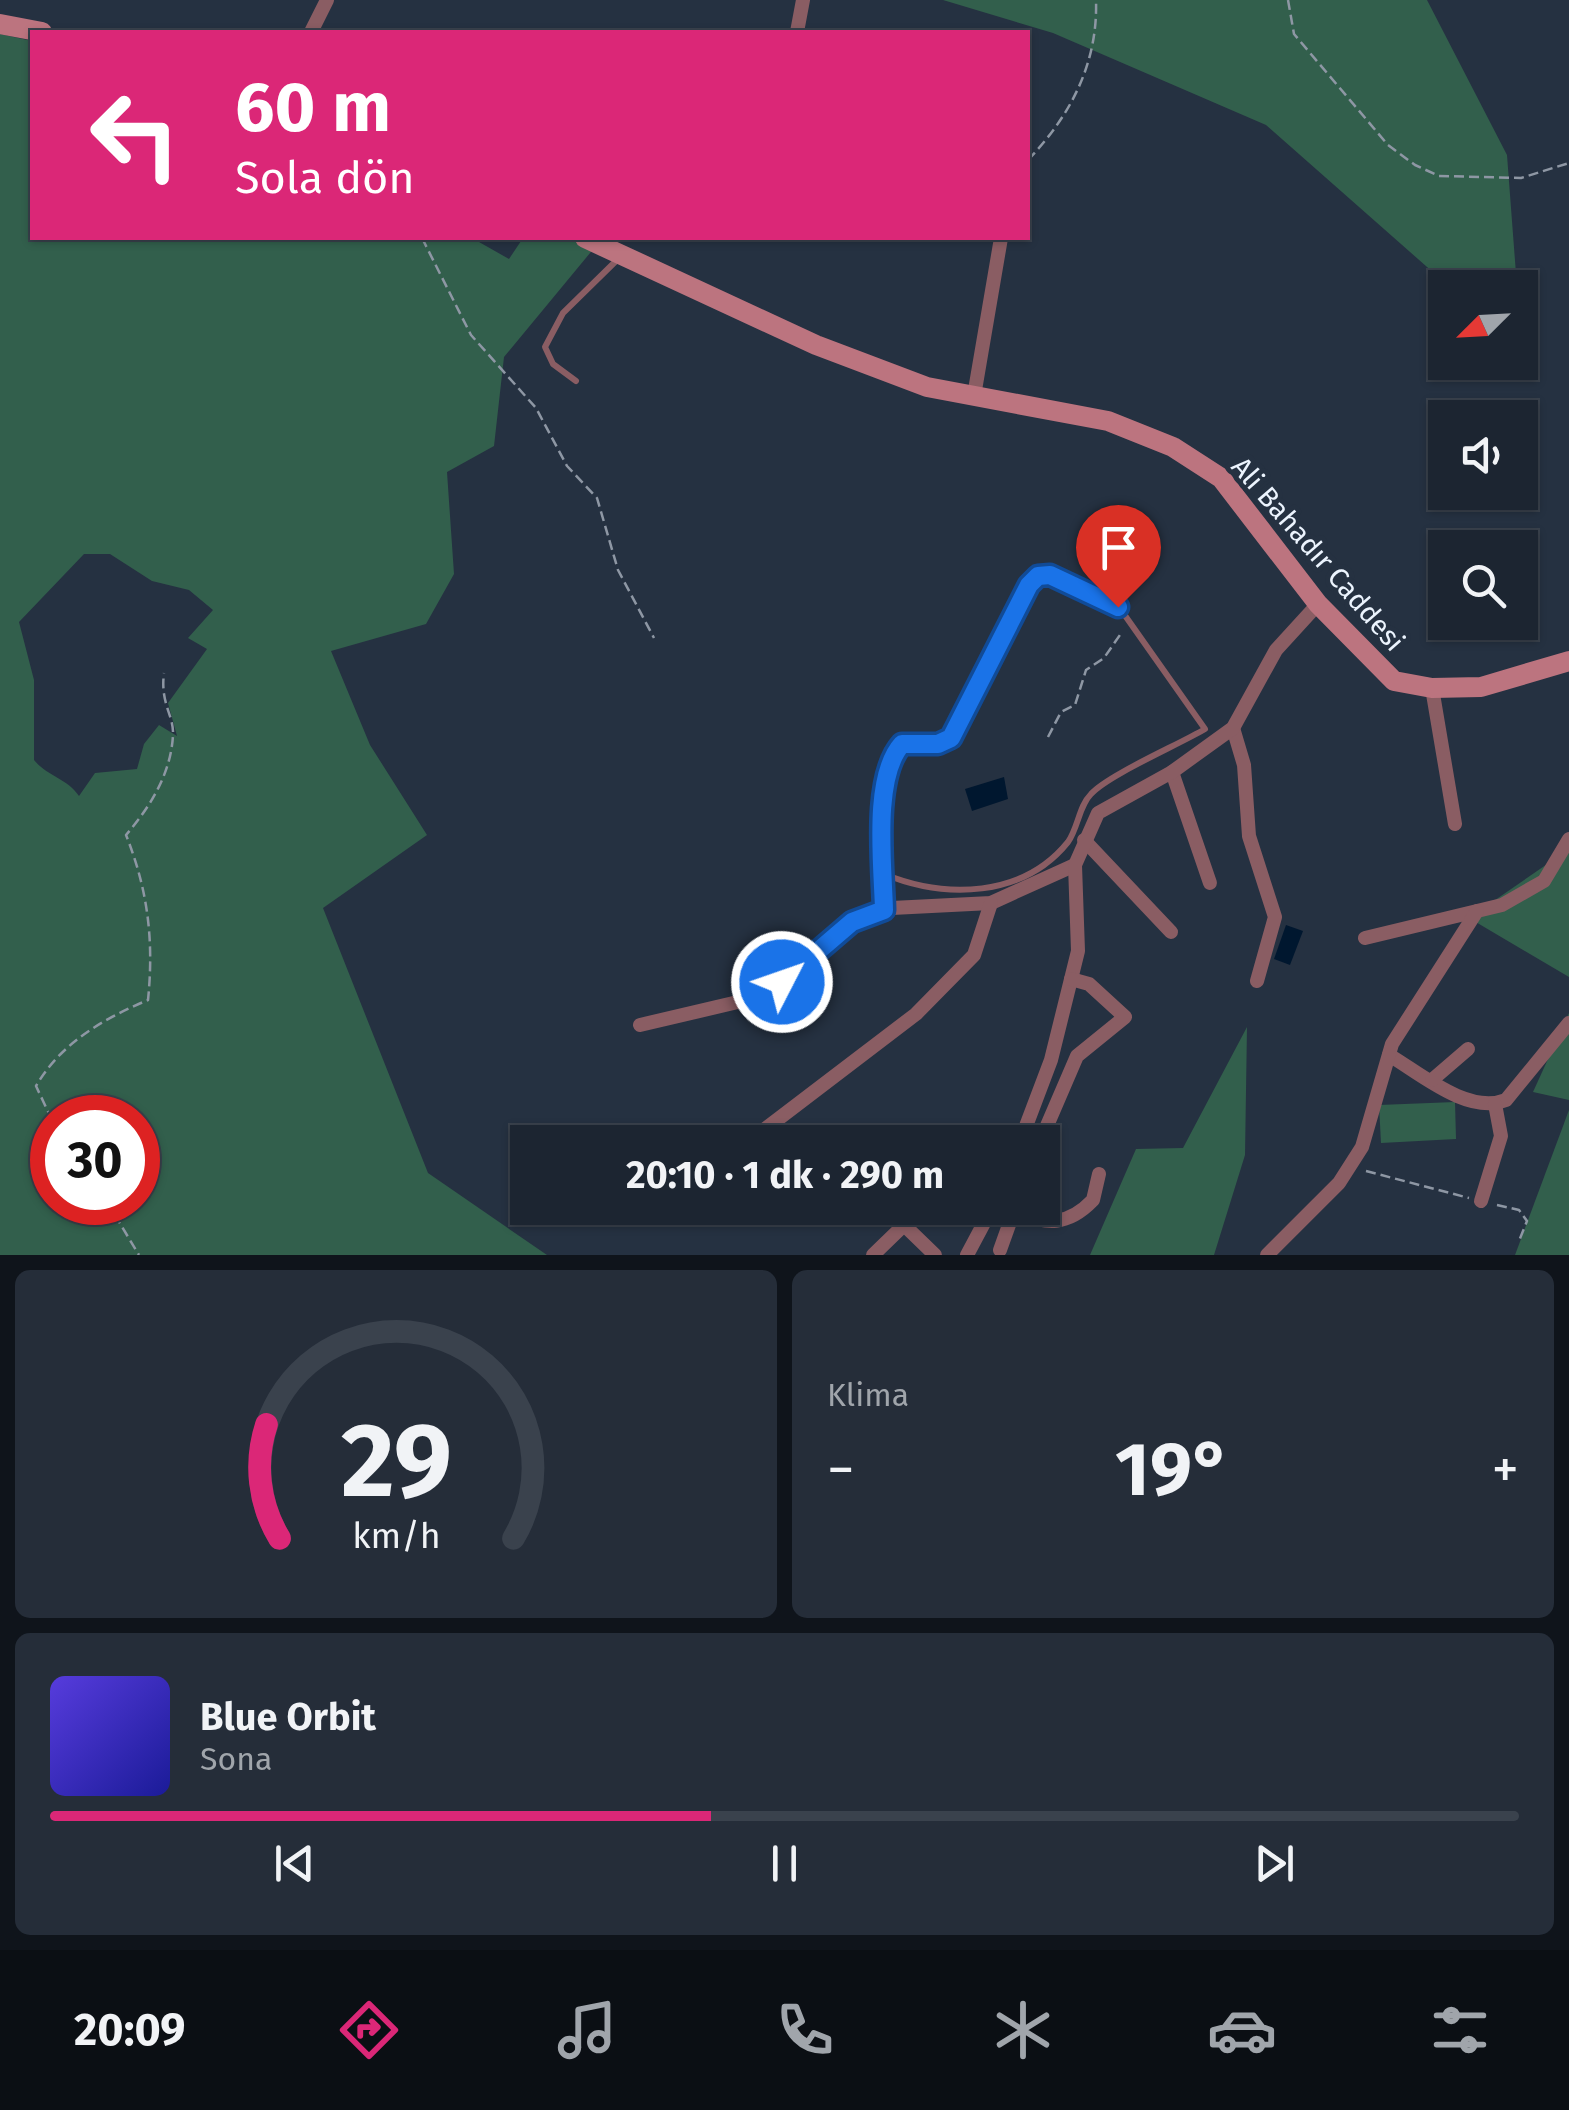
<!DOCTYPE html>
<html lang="tr">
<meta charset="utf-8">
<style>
:root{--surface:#1c2531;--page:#252d39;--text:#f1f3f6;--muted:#a0a5ab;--line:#3a424d;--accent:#db2777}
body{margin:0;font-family:"Fira Sans",sans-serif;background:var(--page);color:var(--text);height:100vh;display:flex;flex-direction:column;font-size:38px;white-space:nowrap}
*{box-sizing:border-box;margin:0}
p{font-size:32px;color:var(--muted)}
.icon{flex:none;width:55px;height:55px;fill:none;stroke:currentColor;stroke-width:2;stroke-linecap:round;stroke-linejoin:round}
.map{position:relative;height:1255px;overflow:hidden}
.sheet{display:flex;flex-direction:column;gap:15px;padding:15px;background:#0f141b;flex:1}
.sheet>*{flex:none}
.banner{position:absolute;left:30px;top:30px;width:1000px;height:210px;border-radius:0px;box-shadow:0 2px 8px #0004,0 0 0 2px var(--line);background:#db2777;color:#fff;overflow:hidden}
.needle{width:65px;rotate:246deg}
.controls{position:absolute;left:1428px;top:270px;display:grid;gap:20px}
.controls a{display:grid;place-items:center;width:110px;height:110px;border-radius:0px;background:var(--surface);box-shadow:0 2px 8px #0004,0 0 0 2px var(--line);font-size:50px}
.speed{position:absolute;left:30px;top:1095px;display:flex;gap:20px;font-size:50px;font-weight:700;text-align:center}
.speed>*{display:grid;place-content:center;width:130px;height:130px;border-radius:50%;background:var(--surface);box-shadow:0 2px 8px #0004,0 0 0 2px var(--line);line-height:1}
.speed .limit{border:15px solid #d22;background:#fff;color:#111}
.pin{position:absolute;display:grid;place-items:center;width:85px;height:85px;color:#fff;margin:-102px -42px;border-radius:50% 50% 50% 0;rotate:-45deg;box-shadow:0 0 10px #0007}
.pin .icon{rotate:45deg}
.me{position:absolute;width:110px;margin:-55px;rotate:49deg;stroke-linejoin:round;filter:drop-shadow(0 0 8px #0008)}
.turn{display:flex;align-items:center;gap:35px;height:210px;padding:0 40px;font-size:45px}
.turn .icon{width:130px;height:130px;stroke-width:2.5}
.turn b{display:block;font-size:70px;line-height:85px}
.big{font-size:75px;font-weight:700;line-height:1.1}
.sheet .widget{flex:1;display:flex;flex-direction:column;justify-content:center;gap:15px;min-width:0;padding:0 35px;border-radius:15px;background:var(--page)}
.sheet .dial{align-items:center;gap:0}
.dial svg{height:260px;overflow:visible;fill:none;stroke:var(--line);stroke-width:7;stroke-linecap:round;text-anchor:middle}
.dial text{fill:var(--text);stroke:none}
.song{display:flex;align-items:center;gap:30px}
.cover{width:120px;height:120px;border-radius:15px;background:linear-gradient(135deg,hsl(250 70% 55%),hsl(240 70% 35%))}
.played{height:10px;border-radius:5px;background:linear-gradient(90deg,var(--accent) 45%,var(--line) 45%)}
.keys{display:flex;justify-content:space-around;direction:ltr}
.heat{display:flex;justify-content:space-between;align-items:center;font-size:55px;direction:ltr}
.sheet .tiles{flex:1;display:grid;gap:15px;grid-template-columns:1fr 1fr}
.widget:last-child{grid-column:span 2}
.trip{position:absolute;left:510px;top:1125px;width:550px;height:100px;border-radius:0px;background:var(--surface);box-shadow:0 2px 8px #0004,0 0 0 2px var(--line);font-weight:700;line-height:100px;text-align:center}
.menu{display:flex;height:160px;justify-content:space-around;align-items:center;background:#0b0f14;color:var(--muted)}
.menu .icon{width:70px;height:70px}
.menu .active{color:var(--accent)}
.menu b{font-size:45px;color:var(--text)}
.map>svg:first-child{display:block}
.green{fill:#325f4c;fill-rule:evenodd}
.water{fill:#00172f}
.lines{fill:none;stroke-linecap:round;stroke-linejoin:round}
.path{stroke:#8e97a4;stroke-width:2.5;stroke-dasharray:10 5;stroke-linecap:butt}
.lane{stroke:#8a5d63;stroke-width:6}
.street{stroke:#8a5d63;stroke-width:14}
.secondary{stroke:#bc747f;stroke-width:20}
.route-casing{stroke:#114b97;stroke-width:25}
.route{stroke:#1a73e8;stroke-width:18}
.labels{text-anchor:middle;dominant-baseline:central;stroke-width:10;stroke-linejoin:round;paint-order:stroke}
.street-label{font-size:28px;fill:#ecf4fe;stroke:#253141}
</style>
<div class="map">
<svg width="1569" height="1255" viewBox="0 0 1569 1255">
<rect width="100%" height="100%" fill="#253141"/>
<!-- green -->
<g class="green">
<polygon points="943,0 1427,0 1507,155 1517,287 1467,287 1435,274 1266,125 1053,33"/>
<path d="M 0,34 L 32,41 L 32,238 L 472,238 L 509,259 L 523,238 L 578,238 L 595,247 L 504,357 L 494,446 L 447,472 L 454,574 L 426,624 L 331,651 L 370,745 L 427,835 L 323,908 L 428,1173 L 547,1255 L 0,1255 ZM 84,554 L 110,554 L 152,581 L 189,590 L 213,610 L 188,638 L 207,649 L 168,703 L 177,736 L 159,725 L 144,744 L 137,769 L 95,773 L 79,796 C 67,778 48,777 34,760 L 34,680 L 19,622 ZM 52,1118 L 138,1118 L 138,1202 L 52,1202 Z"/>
<polygon points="1569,849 1569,977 1469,918"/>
<polygon points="1569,1013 1569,1100 1533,1092"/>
<polygon points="1247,1027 1245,1155 1214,1255 1090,1255 1136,1149 1183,1148"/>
<polygon points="1455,1102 1456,1139 1381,1143 1379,1105"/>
<polygon points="1569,1110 1569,1255 1515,1255"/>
</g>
<!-- water -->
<g class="water">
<polygon points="1004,777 1008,799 972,811 965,789"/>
<polygon points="1286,925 1303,931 1290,965 1274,959"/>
</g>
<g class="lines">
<!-- path -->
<g class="path">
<polyline points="1288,0 1294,34 1388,145 1415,165 1439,176 1521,178 1569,163"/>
<path d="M 1028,160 C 1071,115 1098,63 1096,0"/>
<polyline points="422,238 471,335 536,408 567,466 597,498 618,570 654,638"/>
<polyline points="1048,737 1061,712 1075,705 1086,670 1104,658 1122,632"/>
<path d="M 52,1120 L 36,1086 C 61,1043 103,1019 148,1000 C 154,941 148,890 126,835 C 150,807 171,774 173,735 C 174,715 160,704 164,673"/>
<polyline points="1366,1171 1469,1198"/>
<polyline points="107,1202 139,1255"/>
<polyline points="1497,1205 1519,1210 1527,1221 1519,1241"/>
</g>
<!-- lane -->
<g class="lane">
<polyline points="576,381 553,364 545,347 563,313 617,260"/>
<path d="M 884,874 C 945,899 1023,898 1068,842 C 1078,828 1079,806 1091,794 C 1108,775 1178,745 1205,729 L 1119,607 L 1050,575 L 1038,576 L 1029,585 L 951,738 L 938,744 L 903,744"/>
</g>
<!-- street -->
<g class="street">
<polyline points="311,32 327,0"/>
<polyline points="797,32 803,0"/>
<polyline points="974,396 1001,238"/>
<polyline points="1432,688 1455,824"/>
<polyline points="1233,728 1244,765 1249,836 1275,917 1257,981"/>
<polyline points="1172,772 1210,883"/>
<polyline points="1084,840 1171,932"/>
<path d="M 884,910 C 883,867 872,776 902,744"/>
<polyline points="1365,938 1502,905 1544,881 1569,839"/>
<polyline points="640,1025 742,1001 781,982 852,922 892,908 991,903 1075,865"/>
<path d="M 1389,1055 C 1421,1074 1468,1115 1506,1100 L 1569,1023"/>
<polyline points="1432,1080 1468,1049"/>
<polyline points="748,1142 916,1014 974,955 991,903"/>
<polyline points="1020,1142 1051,1060 1078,951 1075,865 1098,813 1172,772 1233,728 1276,650 1318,604"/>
<polyline points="1040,1142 1077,1056 1125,1017 1089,984 1071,979"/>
<polyline points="1481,1201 1501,1136 1495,1104"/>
<path d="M 1014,1213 C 1047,1224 1067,1227 1093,1200 L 1099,1174"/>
<polyline points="1000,1250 1015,1208"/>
<polyline points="873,1255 904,1225 935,1255"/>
<polyline points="967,1255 992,1208"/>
<polyline points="1267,1255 1339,1183 1362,1147 1392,1044 1477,911"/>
</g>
<!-- secondary -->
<g class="secondary">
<polyline points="0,24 42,32"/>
<polyline points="585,238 816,345 927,387 1108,421 1173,447 1221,478 1318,604 1394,681 1432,688 1481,687 1569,661"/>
</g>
</g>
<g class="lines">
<defs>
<path id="route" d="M 782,982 L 852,922 L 884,910 C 883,867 872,777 902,744 L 938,744 L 951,738 L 1029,585 L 1038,576 L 1050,575 L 1118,607"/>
</defs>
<!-- route casing -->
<use href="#route" class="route-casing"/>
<!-- route -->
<use href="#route" class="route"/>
</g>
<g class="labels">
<!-- street labels -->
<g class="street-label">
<text transform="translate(1318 554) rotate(49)">Ali Bahadır Caddesi</text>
</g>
</g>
</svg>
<div class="controls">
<a><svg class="needle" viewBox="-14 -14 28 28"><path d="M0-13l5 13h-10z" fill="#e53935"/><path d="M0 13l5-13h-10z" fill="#a0a5ab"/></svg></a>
<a><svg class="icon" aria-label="sound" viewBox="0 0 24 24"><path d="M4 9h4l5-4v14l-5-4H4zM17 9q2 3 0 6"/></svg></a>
<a><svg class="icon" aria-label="search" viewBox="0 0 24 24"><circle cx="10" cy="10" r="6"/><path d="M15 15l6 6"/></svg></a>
</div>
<div class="speed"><div class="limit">30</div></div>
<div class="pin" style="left:1118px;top:607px;background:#d93025"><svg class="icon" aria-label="arrive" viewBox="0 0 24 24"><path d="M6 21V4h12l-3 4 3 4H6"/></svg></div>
<svg class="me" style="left:782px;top:982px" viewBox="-20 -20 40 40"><circle r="17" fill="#1a73e8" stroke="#fff" stroke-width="3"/><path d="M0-11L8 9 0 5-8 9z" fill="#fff"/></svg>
<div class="trip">20:10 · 1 dk · 290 m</div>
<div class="banner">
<div class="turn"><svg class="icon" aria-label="left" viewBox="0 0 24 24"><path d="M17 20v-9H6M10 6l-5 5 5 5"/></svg><div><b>60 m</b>Sola dön</div></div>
</div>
</div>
<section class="sheet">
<div class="tiles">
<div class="widget dial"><svg viewBox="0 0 100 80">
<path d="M14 69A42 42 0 1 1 86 69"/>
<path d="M14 69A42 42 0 0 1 10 34" stroke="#db2777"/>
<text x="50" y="56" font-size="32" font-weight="700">29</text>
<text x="50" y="72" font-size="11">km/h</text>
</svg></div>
<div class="widget"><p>Klima</p>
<div class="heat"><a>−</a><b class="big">19°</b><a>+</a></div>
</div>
<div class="widget">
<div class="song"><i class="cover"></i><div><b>Blue Orbit</b><p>Sona</p></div></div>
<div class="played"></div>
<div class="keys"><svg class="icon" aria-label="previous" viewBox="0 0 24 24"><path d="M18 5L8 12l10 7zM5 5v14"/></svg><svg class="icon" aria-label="pause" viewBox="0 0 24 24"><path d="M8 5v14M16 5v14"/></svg><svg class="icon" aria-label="next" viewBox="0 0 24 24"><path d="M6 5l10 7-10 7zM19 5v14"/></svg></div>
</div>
</div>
</section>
<nav class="menu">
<b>20:09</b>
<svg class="icon active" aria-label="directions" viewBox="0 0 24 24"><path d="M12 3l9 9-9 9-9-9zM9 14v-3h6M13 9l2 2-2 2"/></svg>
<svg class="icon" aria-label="music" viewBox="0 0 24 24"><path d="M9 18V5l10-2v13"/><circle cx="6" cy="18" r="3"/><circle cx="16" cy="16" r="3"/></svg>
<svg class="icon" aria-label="phone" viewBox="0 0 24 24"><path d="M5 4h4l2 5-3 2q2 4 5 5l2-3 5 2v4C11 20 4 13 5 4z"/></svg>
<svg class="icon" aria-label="climate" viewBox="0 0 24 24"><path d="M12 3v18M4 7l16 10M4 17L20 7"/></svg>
<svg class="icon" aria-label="car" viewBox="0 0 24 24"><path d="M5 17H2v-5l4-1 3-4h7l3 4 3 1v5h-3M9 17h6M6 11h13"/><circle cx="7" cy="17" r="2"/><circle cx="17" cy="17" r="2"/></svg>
<svg class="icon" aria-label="filters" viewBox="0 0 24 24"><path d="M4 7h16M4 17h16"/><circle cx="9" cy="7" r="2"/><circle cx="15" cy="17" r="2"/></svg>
</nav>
